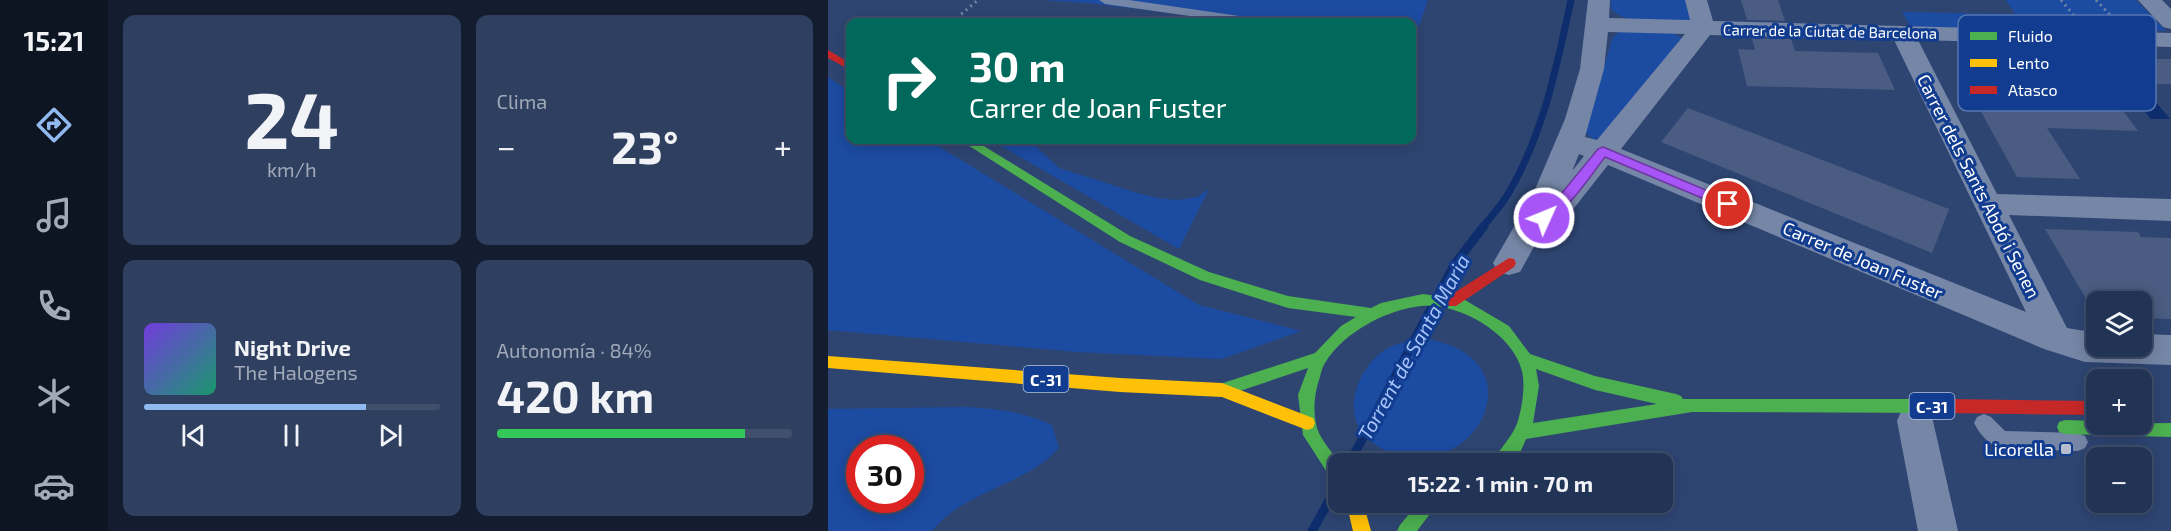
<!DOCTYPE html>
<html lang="es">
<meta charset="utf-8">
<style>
:root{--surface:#223456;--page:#2e3f60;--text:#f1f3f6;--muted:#a2aab9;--line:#3f4f6c;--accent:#90b9f0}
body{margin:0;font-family:"Exo 2",sans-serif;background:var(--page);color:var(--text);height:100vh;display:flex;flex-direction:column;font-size:22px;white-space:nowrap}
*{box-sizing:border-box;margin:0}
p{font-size:20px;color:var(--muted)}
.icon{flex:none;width:33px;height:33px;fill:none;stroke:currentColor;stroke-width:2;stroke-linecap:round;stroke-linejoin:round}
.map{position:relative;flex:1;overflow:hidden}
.drawer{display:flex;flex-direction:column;gap:15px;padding:15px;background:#131d2f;width:720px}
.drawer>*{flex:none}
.hud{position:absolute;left:18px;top:18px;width:570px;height:126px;border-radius:12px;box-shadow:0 3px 15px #0003,0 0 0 2px var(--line);background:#00695c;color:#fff;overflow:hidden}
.tools{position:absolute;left:1258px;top:291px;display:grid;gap:12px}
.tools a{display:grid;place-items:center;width:66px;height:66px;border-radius:12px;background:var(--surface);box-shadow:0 3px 15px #0003,0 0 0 2px var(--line);font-size:30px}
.speed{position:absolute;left:18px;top:435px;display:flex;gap:12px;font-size:30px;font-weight:700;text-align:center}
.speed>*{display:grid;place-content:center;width:78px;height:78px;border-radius:50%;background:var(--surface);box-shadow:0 3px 15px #0003,0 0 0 2px var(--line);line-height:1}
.speed .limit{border:9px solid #d22;background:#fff;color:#111}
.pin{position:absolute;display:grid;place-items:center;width:51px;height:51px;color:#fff;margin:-26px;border:3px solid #fff;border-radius:50%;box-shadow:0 2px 6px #0007}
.me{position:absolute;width:66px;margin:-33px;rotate:46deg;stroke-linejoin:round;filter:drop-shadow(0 0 4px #0008)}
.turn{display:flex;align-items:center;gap:21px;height:126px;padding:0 24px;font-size:27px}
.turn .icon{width:78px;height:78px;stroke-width:2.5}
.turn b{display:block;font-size:42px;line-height:51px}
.big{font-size:45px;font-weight:700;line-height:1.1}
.drawer .widget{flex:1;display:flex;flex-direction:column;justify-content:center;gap:9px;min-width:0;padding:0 21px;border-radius:12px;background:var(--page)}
.drawer .dial{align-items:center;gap:0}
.dial b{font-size:78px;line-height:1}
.song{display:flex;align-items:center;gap:18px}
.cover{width:72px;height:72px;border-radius:9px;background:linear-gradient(135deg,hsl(260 70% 55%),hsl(160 70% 35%))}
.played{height:6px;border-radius:3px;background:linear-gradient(90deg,var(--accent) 75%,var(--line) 75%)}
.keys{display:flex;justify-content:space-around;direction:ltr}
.heat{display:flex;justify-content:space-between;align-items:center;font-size:33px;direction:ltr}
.charge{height:9px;border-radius:4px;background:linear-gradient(90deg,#34c759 84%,var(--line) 0)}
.drawer .tiles{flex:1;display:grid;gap:15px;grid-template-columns:repeat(2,1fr)}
.trip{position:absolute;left:500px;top:453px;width:345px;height:60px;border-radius:12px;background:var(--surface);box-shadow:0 3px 15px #0003,0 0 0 2px var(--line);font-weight:700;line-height:60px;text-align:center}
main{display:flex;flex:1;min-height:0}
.tab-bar{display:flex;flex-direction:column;width:108px;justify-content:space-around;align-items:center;background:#0e1522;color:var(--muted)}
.tab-bar .icon{width:42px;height:42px}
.tab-bar .active{color:var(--accent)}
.tab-bar b{font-size:27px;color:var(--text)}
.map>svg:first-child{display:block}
.green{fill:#1c4ba2;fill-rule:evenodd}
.water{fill:#0d2d6c}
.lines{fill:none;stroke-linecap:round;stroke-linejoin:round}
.stream-far1{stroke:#0d2d6c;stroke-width:7}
.stream{stroke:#0d2d6c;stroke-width:9}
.building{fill:#4a5c81}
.path{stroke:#7586a6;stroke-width:3;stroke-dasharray:2 4;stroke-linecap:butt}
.lane{fill:#7586a6;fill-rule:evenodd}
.street{fill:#7586a6;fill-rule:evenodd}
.fast{fill:#4caf50;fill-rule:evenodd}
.slow{fill:#ffc107;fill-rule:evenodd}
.jam{fill:#c62828;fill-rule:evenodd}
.route{fill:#a855f7;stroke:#6d37a1;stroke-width:1.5}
.poi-dot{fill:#b6bece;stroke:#113c8f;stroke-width:2}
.labels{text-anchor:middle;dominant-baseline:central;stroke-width:6;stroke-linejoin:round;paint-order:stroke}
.far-street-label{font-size:15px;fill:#fff;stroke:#113c8f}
.shield{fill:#113c8f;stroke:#b8c4dd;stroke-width:1.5}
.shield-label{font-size:16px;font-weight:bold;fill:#fff}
.street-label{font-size:18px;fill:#fff;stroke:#113c8f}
.poi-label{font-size:18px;fill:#fff;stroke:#113c8f;text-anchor:end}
.water-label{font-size:20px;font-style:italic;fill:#a7c5f9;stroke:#113c8f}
.key{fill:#113c8f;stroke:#5876b1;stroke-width:1.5}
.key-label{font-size:16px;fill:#fff}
</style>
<main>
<nav class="tab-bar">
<b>15:21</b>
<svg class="icon active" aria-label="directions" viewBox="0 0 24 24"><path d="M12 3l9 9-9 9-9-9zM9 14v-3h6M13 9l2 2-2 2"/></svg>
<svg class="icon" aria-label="music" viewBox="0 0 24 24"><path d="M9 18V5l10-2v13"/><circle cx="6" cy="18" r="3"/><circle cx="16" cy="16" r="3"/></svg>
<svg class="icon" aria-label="phone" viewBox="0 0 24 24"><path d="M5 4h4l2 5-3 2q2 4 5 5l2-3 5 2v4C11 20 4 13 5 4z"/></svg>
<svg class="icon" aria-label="climate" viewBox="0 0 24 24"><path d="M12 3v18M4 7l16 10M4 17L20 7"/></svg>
<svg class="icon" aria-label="car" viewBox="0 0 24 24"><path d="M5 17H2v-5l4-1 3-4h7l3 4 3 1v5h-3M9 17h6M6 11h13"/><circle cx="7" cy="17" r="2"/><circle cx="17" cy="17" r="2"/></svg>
</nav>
<section class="drawer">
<div class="tiles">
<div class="widget dial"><b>24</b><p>km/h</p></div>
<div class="widget"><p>Clima</p>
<div class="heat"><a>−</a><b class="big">23°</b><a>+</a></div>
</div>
<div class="widget">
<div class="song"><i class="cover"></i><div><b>Night Drive</b><p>The Halogens</p></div></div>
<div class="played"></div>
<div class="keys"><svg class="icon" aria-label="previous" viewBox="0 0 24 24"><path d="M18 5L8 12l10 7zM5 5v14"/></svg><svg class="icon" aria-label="pause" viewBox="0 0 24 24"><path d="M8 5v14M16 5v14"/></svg><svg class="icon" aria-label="next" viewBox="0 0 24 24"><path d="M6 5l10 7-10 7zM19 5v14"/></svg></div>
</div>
<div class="widget"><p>Autonomía · 84%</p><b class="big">420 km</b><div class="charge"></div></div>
</div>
</section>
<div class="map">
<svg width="1343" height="531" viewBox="0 0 1343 531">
<rect width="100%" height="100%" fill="#2e4572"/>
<!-- green -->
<g class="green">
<polygon points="214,0 600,0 591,26 584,25 584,22 555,22 476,16 472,22 415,22 261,3"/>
<path d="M 783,0 L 862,0 L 865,21 C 839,21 802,28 783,9 Z"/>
<polygon points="1178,0 1308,0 1338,31 1083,27 1074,12 1187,14"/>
<polygon points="791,32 843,32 854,38 776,138 765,139 756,131 785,37"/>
<polygon points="0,77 22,92 22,140 100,140 371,305 473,331 394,359 249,352 0,330"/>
<polygon points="163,140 201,140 231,168 306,192 329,198 350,200 370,197 381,189 351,249"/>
<path d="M 601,339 C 723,364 632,504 545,443 C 511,419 527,370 557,350 C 570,342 585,340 601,339 Z"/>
<path d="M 137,407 C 167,408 196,412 224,425 L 231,448 C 225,454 218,461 210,466 C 175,489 131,497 104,531 L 0,531 L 0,409 ZM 32,448 L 82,448 L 82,500 L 32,500 Z"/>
</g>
<!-- water -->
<polygon class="water" points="1302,94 1321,94 1342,119 1323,119"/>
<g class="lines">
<!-- stream-far1 -->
<path class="stream-far1" d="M 655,227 C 663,216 673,206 680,194 C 715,135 729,66 743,0"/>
<!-- stream -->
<g class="stream">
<polyline points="521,464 626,265 656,226"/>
<polyline points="484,531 510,485"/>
</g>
</g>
<!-- building -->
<g class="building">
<polygon points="913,0 950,0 957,21 919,20"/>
<polygon points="924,38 963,39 967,51 1050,53 1067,90 919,86 910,49 927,50"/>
<polygon points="1166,54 1258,59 1343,59 1343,84 1276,85 1310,131 1219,128 1252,179 1189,177 1136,81 1183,82"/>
<polygon points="860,108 1121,209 1104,253 833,142"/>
<polygon points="1217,229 1310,232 1313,237 1343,238 1343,319 1314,318 1314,302 1260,302"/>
</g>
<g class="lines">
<!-- path -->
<g class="path">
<polyline points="1233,0 1248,18"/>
<polyline points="1268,0 1284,17"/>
<polyline points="124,22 150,0"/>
</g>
<!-- lane -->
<g class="lane">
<polygon points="271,0 301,0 425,18 431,22 404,22 277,4"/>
<path d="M 1156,414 L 1163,417 L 1177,431 L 1250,433 L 1257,436 L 1260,442 L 1257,448 L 1250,451 L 1173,449 C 1162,445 1151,434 1146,423 L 1149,417 Z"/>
</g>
<!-- street -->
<g class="street">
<path d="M 760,0 L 782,0 L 781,18 L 862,20 L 857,0 L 879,0 L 885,21 L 1343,33 L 1343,47 L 1090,40 L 1169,194 L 1343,199 L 1343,221 L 1181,215 L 1239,328 L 1269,333 L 1269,346 L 1314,346 L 1314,334 L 1343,335 L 1343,365 L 1257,362 L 1216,349 L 780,165 L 739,217 L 712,236 L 692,272 L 681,275 L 670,272 L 665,263 L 705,194 L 737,119 L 752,69 ZM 780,32 L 857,34 L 769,140 L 757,137 L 776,69 ZM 882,35 L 1066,40 L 1198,312 L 793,149 ZM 751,154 L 756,156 L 745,170 L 745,169 Z"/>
<polygon points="1310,0 1334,0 1343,9 1343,29 1335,27"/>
<polygon points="1087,404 1100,409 1105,421 1130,531 1090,531 1069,421 1074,409"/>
</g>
<!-- fast -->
<g class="fast">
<path d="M 132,140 L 146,140 L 302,236 L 381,272 L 460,296 L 543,308 L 553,303 L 595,294 L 637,300 L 681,326 L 702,354 L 767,376 L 848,394 L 853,396 L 855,399 L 1120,399 L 1126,401 L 1128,406 L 1126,411 L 1120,413 L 864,412 L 698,439 L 692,453 L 683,464 L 664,464 C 671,447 686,438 691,417 C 695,402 697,385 694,371 C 685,333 630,302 593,306 C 558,310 516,332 497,363 C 494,367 493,374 491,380 C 486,395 484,418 491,433 C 496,444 506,454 512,464 L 510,464 L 510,482 L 504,480 L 475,435 L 470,395 L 480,368 L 394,397 L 389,395 L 386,390 L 389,385 L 487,353 L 513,326 L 528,317 L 460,308 L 372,280 L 292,242 ZM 708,369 L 767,390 L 829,404 L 705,423 L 711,386 Z"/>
<polygon points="1237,420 1269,421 1269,424 1343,423 1343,437 1237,434 1231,432 1229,427 1231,422"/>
<polygon points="591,502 611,502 589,531 569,531 572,525"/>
</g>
<!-- slow -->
<g class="slow">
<polygon points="0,356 292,378 394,383 485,418 487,423 485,428 479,430 394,397 292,392 0,368"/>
<polygon points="518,502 535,502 543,531 525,531"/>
</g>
<!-- jam -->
<g class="jam">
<polygon points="0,50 22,63 22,70 0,58"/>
<polygon points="681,258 686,259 688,263 686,267 628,306 618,306 616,302 618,298"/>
<polygon points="1120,399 1269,401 1269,415 1120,413 1114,411 1112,406 1114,401"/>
</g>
</g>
<!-- route -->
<path class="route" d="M 775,147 L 904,201 L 906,204 L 900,208 L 895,207 L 777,157 C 766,171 729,227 711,222 L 709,218 L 724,205 L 770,149 Z"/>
<!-- markers -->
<rect class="poi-dot" x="1232" y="443" width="12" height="12" rx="3"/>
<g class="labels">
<!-- far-street labels -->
<g class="far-street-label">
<text transform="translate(1002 31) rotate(1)">Carrer de la Ciutat de Barcelona</text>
</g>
<!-- shield labels -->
<g class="shield">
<rect x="195.5" y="366" width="45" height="26" rx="4.5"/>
<rect x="1081.5" y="393" width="45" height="26" rx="4.5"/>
</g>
<g class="shield-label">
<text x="218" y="379">C-31</text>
<text x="1104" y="406">C-31</text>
</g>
<!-- street labels -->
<g class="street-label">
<text transform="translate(1151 186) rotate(63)">Carrer dels Sants Abdó i Senen</text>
<text transform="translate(1035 260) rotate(23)">Carrer de Joan Fuster</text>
</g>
<!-- poi labels -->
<g class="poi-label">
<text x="1226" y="449">Licorella</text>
</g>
<!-- water labels -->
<g class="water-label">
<text transform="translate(585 347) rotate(-61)">Torrent de Santa Maria</text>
</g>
</g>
<!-- legend -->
<rect x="1130" y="15" width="198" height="96" rx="9" class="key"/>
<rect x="1142" y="32" width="27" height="8" fill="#4caf50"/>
<rect x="1142" y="59" width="27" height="8" fill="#ffc107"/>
<rect x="1142" y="86" width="27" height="8" fill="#c62828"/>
<g class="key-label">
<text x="1180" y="42">Fluido</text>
<text x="1180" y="69">Lento</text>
<text x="1180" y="96">Atasco</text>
</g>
</svg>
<div class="tools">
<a><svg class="icon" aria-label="layers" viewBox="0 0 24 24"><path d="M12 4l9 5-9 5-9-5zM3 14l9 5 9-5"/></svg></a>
<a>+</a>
<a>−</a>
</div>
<div class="speed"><div class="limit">30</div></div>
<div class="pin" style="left:900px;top:204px;background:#d93025"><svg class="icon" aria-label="arrive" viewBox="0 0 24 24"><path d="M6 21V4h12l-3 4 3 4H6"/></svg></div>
<svg class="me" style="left:716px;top:218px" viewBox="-20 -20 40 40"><circle r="17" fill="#a855f7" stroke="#fff" stroke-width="3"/><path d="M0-11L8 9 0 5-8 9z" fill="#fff"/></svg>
<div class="trip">15:22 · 1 min · 70 m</div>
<div class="hud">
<div class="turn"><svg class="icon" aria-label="right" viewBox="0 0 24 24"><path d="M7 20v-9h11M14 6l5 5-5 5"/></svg><div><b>30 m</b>Carrer de Joan Fuster</div></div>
</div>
</div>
</main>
